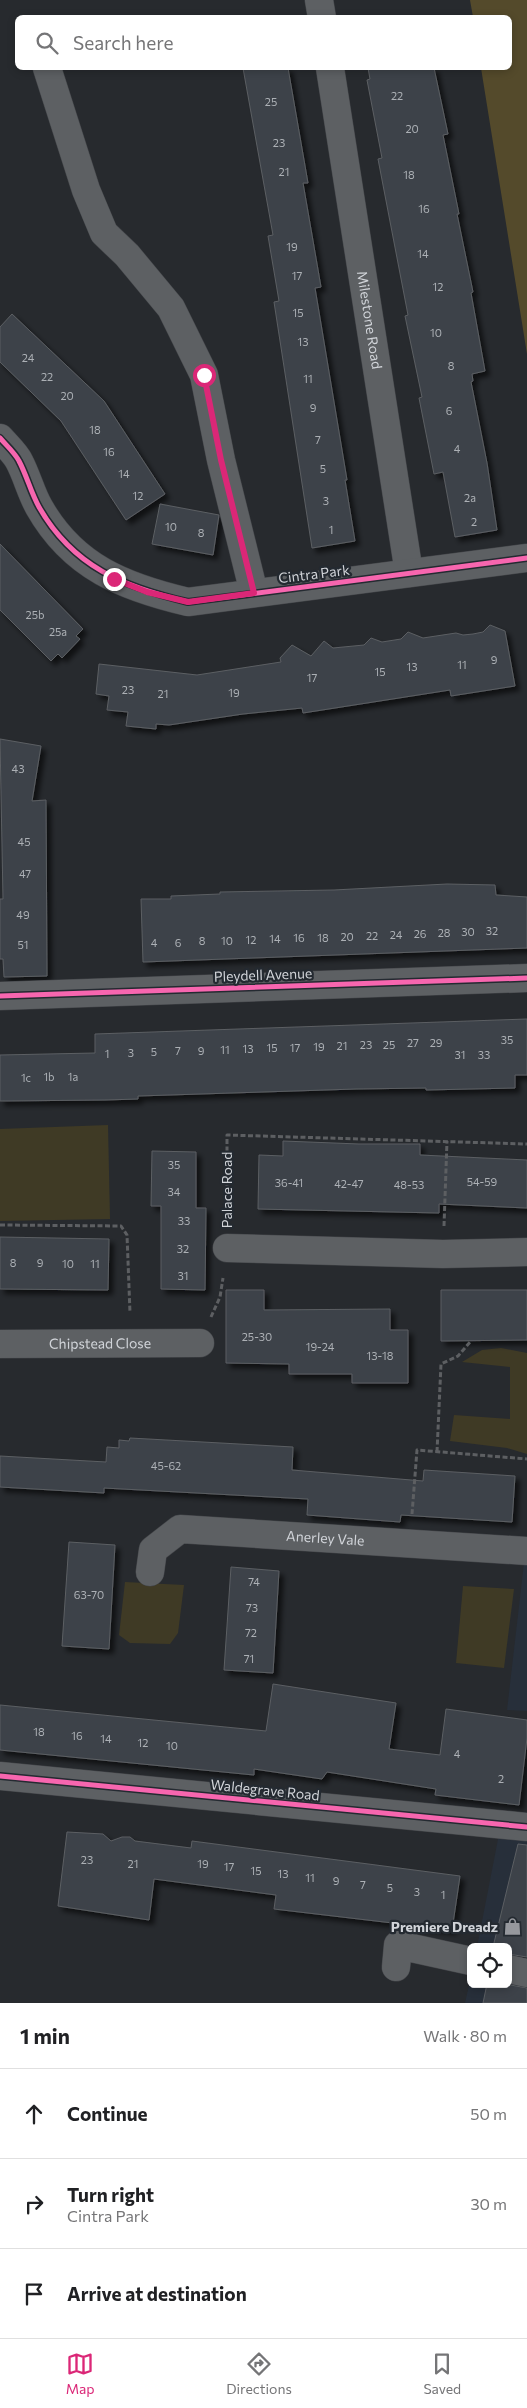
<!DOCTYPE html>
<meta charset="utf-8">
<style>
:root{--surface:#fff;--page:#f2f2f2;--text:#202124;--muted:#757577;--line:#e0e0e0;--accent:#db2777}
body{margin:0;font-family:Commissioner,sans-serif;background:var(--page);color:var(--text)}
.controls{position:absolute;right:15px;bottom:15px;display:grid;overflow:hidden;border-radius:8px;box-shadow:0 2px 8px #0003}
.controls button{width:45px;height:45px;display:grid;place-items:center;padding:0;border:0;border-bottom:1px solid var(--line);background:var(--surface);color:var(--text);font:25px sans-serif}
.stop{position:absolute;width:15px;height:15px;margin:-11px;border:4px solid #db2777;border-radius:50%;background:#fff}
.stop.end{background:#db2777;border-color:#fff;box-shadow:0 1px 5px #0008}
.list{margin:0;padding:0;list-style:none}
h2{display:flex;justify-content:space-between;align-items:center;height:65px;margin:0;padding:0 20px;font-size:21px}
h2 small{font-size:16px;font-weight:400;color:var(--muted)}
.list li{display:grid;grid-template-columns:32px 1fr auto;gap:15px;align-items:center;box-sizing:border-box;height:90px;padding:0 20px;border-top:1px solid var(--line)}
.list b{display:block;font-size:19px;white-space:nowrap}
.list p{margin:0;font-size:16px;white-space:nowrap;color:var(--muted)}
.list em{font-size:16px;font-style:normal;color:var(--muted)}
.icon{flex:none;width:28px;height:28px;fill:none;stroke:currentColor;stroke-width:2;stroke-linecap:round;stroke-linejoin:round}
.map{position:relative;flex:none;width:527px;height:2003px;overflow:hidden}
.search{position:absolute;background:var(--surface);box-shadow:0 2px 8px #0003;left:15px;right:15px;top:15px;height:55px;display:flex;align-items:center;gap:12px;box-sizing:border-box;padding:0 18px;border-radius:8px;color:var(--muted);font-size:19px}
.sheet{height:335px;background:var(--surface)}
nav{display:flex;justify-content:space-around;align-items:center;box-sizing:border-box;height:70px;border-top:1px solid var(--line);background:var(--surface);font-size:14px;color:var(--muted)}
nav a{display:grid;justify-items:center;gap:2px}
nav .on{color:var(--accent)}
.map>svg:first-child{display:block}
.built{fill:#272f3a}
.green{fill:#3f3a25}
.forest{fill:#544a2b}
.building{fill:#3c4249;stroke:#5c5f63;filter:url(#shadow)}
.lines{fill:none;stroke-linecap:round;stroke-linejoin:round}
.minor-casing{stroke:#434549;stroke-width:29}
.path{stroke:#5d5f62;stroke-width:3;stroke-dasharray:5 2.5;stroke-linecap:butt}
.minor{stroke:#5d6063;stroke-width:28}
.cycleway-casing{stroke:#242a31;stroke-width:8}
.cycleway{stroke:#f766af;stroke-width:5}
.route{stroke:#db2777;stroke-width:6}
.labels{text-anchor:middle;stroke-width:4.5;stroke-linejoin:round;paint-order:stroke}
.number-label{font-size:11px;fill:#acb0b5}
.street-label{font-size:14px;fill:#d1d4d9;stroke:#242a31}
.poi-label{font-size:14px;font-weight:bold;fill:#d1d4d9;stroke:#242a31;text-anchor:end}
</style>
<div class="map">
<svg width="527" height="2003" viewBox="0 0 527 2003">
<defs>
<filter id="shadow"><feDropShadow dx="4.5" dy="4.5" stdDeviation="2.5" flood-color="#0009"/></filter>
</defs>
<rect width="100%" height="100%" fill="#272a2e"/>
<g class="built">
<polygon points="525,1554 527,1554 527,1711 507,1710"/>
<polygon points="500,1829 527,1832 527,2003 465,2003 471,1976 471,1984 508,1984 508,1947 477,1947"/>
</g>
<g class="green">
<polygon points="108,1125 110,1219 0,1221 0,1129"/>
<polygon points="501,1348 527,1353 527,1454 507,1448 450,1441 454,1415 510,1419 510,1367 462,1362 482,1350"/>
<polygon points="125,1582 184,1585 178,1633 170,1644 130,1643 119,1635"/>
<polygon points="463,1586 514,1589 504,1668 456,1663"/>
</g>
<polygon class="forest" points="470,0 527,0 527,354 481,68 510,68 510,18 473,17"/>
<g class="building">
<polygon points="243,68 288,68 308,183 303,183 321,287 315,288 347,480 345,480 355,541 312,548 274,302 279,301 268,236 273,235"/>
<polygon points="368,68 434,68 448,134 443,135 459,214 457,214 473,292 471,293 485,371 472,374 473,381 471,382 487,463 497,530 455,537 443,472 434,474 419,398 422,397 405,316 408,315 378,159 382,158 367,80 370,79"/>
<polygon points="12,314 104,401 165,494 126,520 61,421 0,362 0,327"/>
<polygon points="160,504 219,515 213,555 152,544"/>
<polygon points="0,544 83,629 76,636 80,639 62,658 58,654 51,661 0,610"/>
<polygon points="490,625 505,631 515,686 451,696 450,690 303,713 302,708 243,714 169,725 156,724 156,729 126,726 128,712 107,710 109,696 96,694 99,664 197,675 281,662 280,658 292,645 311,656 324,641 333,648 364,645 371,638 382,642 401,639 408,632 423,638 456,633 463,635 473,634 483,632"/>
<polygon points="0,739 41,746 32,801 46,800 47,976 4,977 3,959 0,959 0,899 3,899"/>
<polygon points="447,884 495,885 496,895 527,897 527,948 143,962 141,899 171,899 171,896 220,894 220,892 334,890"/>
<polygon points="527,1019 527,1075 515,1075 515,1088 426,1090 426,1088 356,1089 138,1096 138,1099 105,1100 0,1101 0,1055 95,1053 95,1034"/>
<polygon points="283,1141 359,1144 420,1144 420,1155 527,1160 527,1208 439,1204 439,1213 258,1209 259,1155 283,1156"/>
<polygon points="152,1151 196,1152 196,1208 206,1208 205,1290 161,1289 161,1206 151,1206"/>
<polygon points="0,1237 109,1239 108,1290 0,1289"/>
<polygon points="226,1290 264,1290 264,1310 390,1309 390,1330 408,1330 408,1383 352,1383 352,1374 289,1374 289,1364 226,1363"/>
<polygon points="441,1290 527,1290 527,1340 441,1341"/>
<polygon points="130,1438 293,1447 292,1470 423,1481 424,1470 515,1476 512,1522 401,1515 400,1522 307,1515 308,1499 104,1488 104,1493 0,1487 0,1456 106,1462 107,1447 119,1448 119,1440 129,1441"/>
<polygon points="69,1542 115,1545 109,1649 62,1646"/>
<polygon points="231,1567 279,1571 273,1673 224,1670"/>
<polygon points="273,1684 396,1703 389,1749 440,1755 446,1709 527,1720 527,1738 519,1805 435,1795 436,1789 327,1772 322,1779 254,1769 254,1775 0,1750 0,1705 266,1731"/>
<polygon points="67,1832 103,1834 111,1841 122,1837 130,1837 135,1841 191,1848 192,1841 460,1876 452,1930 274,1909 276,1895 154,1879 149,1920 58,1906"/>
<polygon points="518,1844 527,1845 527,1957 508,1954 508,1947 493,1947"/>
<polygon points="487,1984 505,1984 527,1988 527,2003 483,2003"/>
</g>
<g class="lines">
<defs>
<g id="minor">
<polyline points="319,0 322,18"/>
<polyline points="47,68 86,190 104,233 127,255 171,308 204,375 221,460 254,593"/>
<path id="s1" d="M330,68L409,573"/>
<path d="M0,438C6,445 15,453 19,461C27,476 31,493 39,507C73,567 124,587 188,602L527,558"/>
<polyline points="0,996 527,978"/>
<polyline points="227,1248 443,1254 527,1252"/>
<path id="s2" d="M0,1344L200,1343"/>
<path id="s3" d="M150,1572L153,1550L180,1529L527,1551"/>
<polyline points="0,1776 527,1827"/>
<polyline points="396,1967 398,1945 471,1961"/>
<polyline points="508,1969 527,1973"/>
</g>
</defs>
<use href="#minor" class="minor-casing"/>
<g class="path">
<polyline points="227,1219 227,1135 527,1144"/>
<polyline points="0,1225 121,1226 127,1235 130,1313"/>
<polyline points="444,1226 447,1141"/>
<polyline points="211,1317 220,1297 223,1278"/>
<polyline points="437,1452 441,1364 458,1356 471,1341"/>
<polyline points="412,1514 417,1450 527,1459"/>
</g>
<use href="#minor" class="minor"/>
<defs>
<g id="cycleway">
<path d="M0,438C6,445 15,453 19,461C27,476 31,493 39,507C73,567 124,587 188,602L527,558"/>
<polyline points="0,996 527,978"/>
<polyline points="0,1776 527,1827"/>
</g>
</defs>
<use href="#cycleway" class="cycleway-casing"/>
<use href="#cycleway" class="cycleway"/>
</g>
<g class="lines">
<polyline class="route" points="114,579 147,592 188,602 254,593 221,460 204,375"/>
</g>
<defs>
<symbol id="shop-bare" viewBox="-9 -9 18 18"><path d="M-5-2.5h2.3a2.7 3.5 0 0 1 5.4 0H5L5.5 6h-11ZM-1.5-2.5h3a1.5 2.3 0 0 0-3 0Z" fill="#96989d" stroke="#242a31" stroke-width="2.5" paint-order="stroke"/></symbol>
</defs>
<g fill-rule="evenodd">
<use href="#shop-bare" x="500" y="1914" width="25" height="25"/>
</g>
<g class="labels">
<g class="number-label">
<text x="397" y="100">22</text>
<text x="271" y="106">25</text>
<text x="412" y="133">20</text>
<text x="279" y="147">23</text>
<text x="284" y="176">21</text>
<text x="409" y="179">18</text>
<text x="424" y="213">16</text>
<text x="292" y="251">19</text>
<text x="423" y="258">14</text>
<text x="297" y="280">17</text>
<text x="438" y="291">12</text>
<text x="298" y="317">15</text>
<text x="436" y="337">10</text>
<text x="303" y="346">13</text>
<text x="28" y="362">24</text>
<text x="451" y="370">8</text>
<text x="47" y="381">22</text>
<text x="308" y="383">11</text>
<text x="67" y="400">20</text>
<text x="313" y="412">9</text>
<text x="449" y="415">6</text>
<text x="95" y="434">18</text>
<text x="318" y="444">7</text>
<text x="457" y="453">4</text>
<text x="109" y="456">16</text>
<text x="323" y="473">5</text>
<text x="124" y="478">14</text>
<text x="138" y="500">12</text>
<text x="470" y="502">2a</text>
<text x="326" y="505">3</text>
<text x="474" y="526">2</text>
<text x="171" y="531">10</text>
<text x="331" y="534">1</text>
<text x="201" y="537">8</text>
<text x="35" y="619">25b</text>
<text x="58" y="636">25a</text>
<text x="494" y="664">9</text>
<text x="462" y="669">11</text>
<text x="412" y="671">13</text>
<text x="380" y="676">15</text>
<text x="312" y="682">17</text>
<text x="128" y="694">23</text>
<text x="234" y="697">19</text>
<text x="163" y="698">21</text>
<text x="18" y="773">43</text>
<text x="24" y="846">45</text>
<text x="25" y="878">47</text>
<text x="23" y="919">49</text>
<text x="492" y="935">32</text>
<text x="468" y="936">30</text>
<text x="444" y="937">28</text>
<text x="420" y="938">26</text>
<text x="396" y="939">24</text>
<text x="372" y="940">22</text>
<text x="347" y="941">20</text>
<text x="299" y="942">16</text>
<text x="323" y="942">18</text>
<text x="275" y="943">14</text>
<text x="251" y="944">12</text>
<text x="202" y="945">8</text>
<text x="227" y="945">10</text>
<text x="154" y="947">4</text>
<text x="178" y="947">6</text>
<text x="23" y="949">51</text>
<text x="507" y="1044">35</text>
<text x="413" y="1047">27</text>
<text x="436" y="1047">29</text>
<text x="366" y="1049">23</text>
<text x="389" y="1049">25</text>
<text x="342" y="1050">21</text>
<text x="319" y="1051">19</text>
<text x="272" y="1052">15</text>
<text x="295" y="1052">17</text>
<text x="248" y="1053">13</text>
<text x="225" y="1054">11</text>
<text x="178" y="1055">7</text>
<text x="201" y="1055">9</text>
<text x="154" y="1056">5</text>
<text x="131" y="1057">3</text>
<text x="107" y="1058">1</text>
<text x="460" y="1059">31</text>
<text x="484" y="1059">33</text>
<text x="49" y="1081">1b</text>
<text x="73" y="1081">1a</text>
<text x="26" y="1082">1c</text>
<text x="174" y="1169">35</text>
<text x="482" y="1186">54-59</text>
<text x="289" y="1187">36-41</text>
<text x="349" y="1188">42-47</text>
<text x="409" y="1189">48-53</text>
<text x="174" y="1196">34</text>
<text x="184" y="1225">33</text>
<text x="183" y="1253">32</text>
<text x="13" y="1267">8</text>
<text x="40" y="1267">9</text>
<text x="68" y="1268">10</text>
<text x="95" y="1268">11</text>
<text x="183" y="1280">31</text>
<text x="257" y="1341">25-30</text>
<text x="320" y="1351">19-24</text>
<text x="380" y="1360">13-18</text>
<text x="166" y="1470">45-62</text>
<text x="254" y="1586">74</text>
<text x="89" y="1599">63-70</text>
<text x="252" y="1612">73</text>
<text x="251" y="1637">72</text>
<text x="249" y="1663">71</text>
<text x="39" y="1736">18</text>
<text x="77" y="1740">16</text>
<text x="106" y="1743">14</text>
<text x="143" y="1747">12</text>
<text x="172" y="1750">10</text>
<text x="457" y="1758">4</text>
<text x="501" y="1783">2</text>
<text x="87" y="1864">23</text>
<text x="133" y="1868">21</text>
<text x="203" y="1868">19</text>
<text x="229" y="1871">17</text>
<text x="256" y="1875">15</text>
<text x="283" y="1878">13</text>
<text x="310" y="1882">11</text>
<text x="336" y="1885">9</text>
<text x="363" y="1889">7</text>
<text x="390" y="1892">5</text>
<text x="417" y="1896">3</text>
<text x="443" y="1899">1</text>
</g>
<g class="street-label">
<text dy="5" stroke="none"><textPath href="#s1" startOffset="255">Milestone Road</textPath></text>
<text transform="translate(314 574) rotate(-7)" y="5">Cintra Park</text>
<text transform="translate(263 975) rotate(-2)" y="5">Pleydell Avenue</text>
<text transform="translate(227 1190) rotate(-90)" y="5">Palace Road</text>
<text dy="5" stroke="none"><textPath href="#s2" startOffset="100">Chipstead Close</textPath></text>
<text dy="5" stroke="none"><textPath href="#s3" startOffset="202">Anerley Vale</textPath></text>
<text transform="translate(265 1790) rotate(6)" y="5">Waldegrave Road</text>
</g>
<g class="poi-label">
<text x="498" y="1932">Premiere Dreadz</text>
</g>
</g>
</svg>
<div class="controls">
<button><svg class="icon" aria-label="locate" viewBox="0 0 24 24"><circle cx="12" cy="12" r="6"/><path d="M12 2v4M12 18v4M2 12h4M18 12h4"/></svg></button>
</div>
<div class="stop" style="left:204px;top:375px"></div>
<div class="stop end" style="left:114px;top:579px"></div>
<div class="search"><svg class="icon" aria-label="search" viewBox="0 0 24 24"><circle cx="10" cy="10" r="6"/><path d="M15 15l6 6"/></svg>Search here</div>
</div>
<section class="sheet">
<h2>1 min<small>Walk · 80 m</small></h2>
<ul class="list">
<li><svg class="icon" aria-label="ahead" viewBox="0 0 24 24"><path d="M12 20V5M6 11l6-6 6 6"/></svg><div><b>Continue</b></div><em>50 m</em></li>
<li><svg class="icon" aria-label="right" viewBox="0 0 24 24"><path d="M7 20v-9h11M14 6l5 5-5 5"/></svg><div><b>Turn right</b><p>Cintra Park</p></div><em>30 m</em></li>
<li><svg class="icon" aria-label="arrive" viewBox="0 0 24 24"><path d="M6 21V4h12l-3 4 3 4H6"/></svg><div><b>Arrive at destination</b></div></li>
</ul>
</section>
<nav>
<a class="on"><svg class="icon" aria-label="map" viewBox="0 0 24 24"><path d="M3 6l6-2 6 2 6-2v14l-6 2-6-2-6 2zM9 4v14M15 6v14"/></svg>Map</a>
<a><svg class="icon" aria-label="directions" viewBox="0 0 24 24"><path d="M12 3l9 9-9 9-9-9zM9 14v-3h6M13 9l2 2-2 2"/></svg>Directions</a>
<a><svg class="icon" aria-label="saved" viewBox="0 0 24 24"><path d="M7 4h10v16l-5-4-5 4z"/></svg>Saved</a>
</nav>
